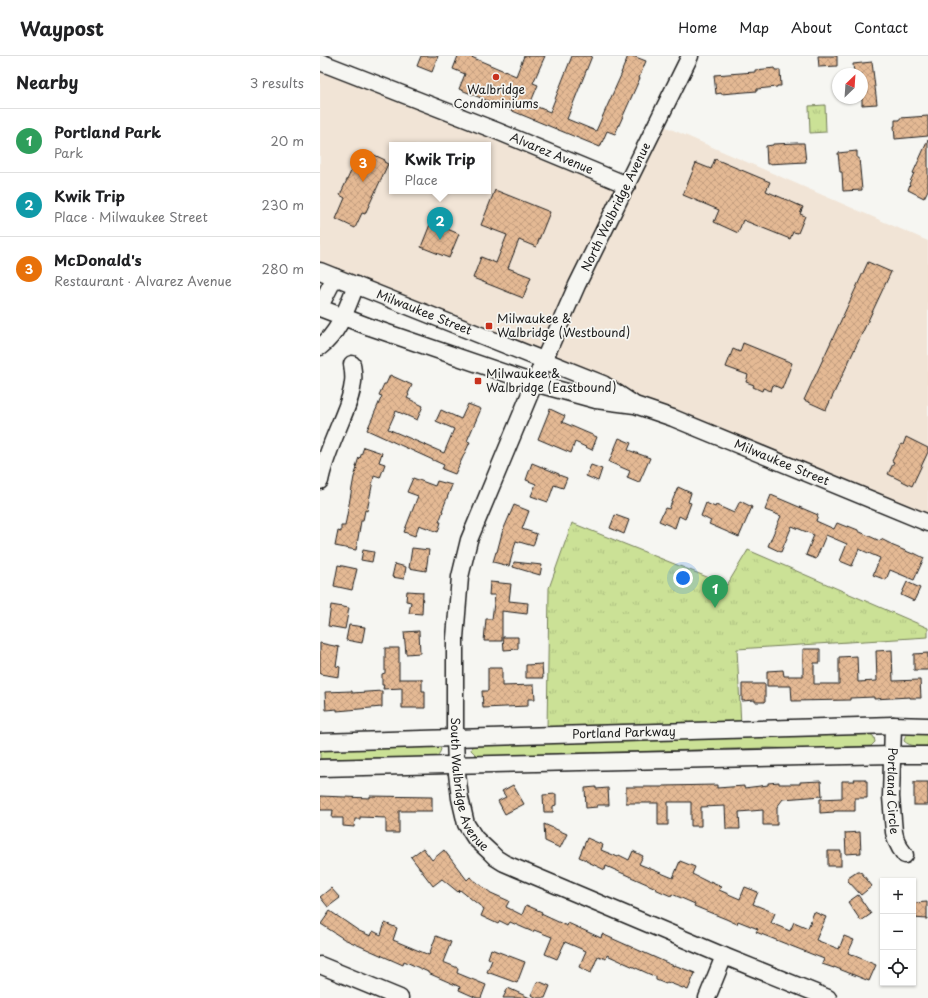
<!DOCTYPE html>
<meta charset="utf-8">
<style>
:root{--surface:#fff;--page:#f2f2f2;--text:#202124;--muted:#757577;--line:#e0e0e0;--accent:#ea580c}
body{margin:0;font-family:"Playpen Sans",sans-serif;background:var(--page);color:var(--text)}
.controls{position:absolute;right:12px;bottom:12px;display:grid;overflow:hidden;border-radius:0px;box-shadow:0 1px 3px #0004}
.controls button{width:36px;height:36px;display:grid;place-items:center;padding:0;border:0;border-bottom:1px solid var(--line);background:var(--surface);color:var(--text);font:20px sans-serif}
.compass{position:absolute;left:512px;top:12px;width:36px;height:36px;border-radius:50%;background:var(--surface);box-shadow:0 1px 3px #0004;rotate:25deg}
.you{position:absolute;left:363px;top:522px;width:14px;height:14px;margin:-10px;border:3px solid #fff;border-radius:50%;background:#1a73e8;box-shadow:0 0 0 6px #1a73e833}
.badge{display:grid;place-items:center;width:26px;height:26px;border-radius:50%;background:var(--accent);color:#fff;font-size:13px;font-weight:700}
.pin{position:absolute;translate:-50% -33px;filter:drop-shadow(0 1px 2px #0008)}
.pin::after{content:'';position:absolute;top:21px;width:14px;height:12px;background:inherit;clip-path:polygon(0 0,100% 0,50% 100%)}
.popup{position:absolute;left:69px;top:86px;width:102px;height:52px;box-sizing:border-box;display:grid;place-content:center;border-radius:0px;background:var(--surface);filter:drop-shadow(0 1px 3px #0005);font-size:13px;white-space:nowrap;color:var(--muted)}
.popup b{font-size:15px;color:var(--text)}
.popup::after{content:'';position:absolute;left:50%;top:100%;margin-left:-8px;border:8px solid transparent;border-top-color:var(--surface)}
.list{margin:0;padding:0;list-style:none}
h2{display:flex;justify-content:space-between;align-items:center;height:52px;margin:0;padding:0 16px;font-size:17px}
h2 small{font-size:13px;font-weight:400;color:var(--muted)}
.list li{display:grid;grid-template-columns:26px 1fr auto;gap:12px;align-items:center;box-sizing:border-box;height:64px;padding:0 16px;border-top:1px solid var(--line)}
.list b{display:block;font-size:15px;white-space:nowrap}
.list p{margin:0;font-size:13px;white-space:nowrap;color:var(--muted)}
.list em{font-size:13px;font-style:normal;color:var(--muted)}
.icon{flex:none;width:22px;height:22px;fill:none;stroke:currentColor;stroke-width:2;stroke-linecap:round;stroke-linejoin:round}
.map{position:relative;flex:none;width:608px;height:942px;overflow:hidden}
header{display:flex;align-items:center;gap:24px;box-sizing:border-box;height:56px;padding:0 20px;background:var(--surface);border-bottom:1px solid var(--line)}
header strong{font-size:19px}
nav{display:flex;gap:22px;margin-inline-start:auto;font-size:14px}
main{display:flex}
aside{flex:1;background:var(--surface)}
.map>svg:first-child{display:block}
.built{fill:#f1e4d6;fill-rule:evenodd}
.grass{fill:#cbe196;stroke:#747e59}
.park{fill:url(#park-tufts);stroke:#747e59}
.building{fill:url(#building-cross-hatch);stroke:#1c1c1c}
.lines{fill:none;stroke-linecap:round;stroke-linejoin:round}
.minor-casing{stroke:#1c1c1c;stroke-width:19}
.minor{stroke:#f6f6f2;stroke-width:16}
.poi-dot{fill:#c8321e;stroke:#f6f6f2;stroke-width:1.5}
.labels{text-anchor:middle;stroke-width:3.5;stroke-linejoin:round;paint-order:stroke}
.poi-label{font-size:12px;fill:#1c1c1c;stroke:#f6f6f2;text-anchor:start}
.street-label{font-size:12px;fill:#1c1c1c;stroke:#f6f6f2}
</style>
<header>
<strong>Waypost</strong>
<nav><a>Home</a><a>Map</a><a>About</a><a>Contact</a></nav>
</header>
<main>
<aside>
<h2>Nearby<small>3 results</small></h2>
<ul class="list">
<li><span class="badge" style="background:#2e9e5b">1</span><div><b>Portland Park</b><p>Park</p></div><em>20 m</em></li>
<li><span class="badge" style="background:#0f9aa8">2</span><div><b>Kwik Trip</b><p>Place · Milwaukee Street</p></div><em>230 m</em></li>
<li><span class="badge" style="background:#e8710a">3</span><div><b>McDonald's</b><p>Restaurant · Alvarez Avenue</p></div><em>280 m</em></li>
</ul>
</aside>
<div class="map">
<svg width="608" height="942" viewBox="0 0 608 942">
<defs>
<pattern id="park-tufts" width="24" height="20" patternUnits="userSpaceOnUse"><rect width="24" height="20" fill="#cbe196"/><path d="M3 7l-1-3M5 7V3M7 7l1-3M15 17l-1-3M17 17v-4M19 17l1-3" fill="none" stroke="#aec081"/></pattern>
<pattern id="building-cross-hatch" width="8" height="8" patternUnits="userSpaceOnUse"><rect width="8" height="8" fill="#e4b994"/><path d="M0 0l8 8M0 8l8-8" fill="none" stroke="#c39e7f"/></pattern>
</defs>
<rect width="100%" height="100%" fill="#f6f6f2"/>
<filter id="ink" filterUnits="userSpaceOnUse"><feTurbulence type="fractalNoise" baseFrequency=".025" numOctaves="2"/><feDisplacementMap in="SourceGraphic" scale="8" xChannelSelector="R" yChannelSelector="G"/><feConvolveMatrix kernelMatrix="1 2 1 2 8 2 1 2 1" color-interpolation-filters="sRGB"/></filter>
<g filter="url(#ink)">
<path class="built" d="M0,6L307,129L337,67L608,185V467L0,215ZM72,89H168V135H72Z"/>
<g class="grass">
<path d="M608,676V690C600,690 590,691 584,685L585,681L587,677Z"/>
<polygon points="549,677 554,681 555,686 551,690 485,693 448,692 157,700 151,694 152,690 156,687"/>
<polygon points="118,689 121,693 120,696 117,701 0,703 0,690"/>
</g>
<g class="park">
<polygon points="505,49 506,76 490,77 489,50"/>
<polygon points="252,467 407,529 428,494 608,572 608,581 417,593 421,669 227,675 229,532"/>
</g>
<g class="building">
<polygon points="101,0 118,0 112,16 97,10"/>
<polygon points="138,0 149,0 196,20 204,0 225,0 213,27 218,29 210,48 230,56 252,0 272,0 247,63 276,75 302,17 301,17 308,0 313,0 326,5 319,22 320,22 295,78 287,75 280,91 139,33 145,18 133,13"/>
<polygon points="498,0 517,0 517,10 499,11"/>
<polygon points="552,6 557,48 542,49 542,18 534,18 533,8"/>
<polygon points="455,12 455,14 460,14 461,30 457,30 457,31 437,33 437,35 401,38 401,37 396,38 394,19 435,16 435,14"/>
<polygon points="608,60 608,80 575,83 574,70 575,70 575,64 580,64 580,62"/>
<polygon points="608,84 608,134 604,142 588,134 590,128 589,128 594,117 593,117"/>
<polygon points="477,87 484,87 486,106 447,108 446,90 453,89 453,88"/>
<polygon points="537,95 537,102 539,102 542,134 523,135 522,116 520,116 518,97"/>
<polygon points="41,97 49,100 50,97 65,104 64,106 68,108 45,158 42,157 35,172 16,163 25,142 20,139 33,111 34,112"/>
<polygon points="395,103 450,126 446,135 483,151 480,158 485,160 478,177 473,176 470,183 423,164 418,177 394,166 399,154 363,139 376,107 391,113"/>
<polygon points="175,134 230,156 216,191 199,184 188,212 211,221 203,242 153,222 161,201 176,207 187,179 161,169"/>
<polygon points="111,166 139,178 129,202 101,191"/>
<polygon points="548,206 571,216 506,354 484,344"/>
<polygon points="423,287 472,307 462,333 453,329 451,335 443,332 442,335 433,331 434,329 426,326 428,319 406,311 413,293 420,296"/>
<polygon points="70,319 92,329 88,338 89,339 87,342 103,350 97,364 76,355 68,373 124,397 134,373 116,365 121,354 141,363 148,348 161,353 147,385 150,386 135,418 122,413 124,409 47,374 62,340 59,339 64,328 66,328"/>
<polygon points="230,353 245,360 242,366 277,381 272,394 255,386 251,397 218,383"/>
<polygon points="586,381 608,392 608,396 592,430 568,418 574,406 572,405 581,388 583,389"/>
<polygon points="299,382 311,387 308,394 330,402 319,427 307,422 310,415 289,406"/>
<polygon points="44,391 62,397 59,406 65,408 60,422 54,420 47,455 45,454 43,465 41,465 36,494 15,490 18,475 21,476 21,470 25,470 34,421 37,412 36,411 39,401 40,402"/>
<polygon points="212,407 239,418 239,419 247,422 243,432 234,429 228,446 211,440 216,428 206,424"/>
<polygon points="271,409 282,413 278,425 266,420"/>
<polygon points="93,422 115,430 117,425 132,429 122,455 123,455 119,466 121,466 118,476 99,469 95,480 84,476 98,440 87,436"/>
<polygon points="358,431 371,437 368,446 371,447 365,463 359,460 355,472 339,465 345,452 349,453"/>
<polygon points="451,439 498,459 496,465 514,473 517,467 527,471 528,470 538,474 538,475 560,485 561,483 571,488 571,489 593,498 594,497 604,502 594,524 570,514 566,524 553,519 560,502 539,493 532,510 520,505 527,488 506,479 496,503 486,499 494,479 472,470 461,496 448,490 461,460 445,454"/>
<polygon points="420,445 432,451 419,481 389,468 391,465 381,460 386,447 395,451 396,449 414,457"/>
<polygon points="194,449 209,455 202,473 217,478 213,490 196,485 189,510 173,506 176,496 177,496 182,477"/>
<polygon points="295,459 309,464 304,478 290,472"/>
<polygon points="92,492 109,494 106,515 89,512"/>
<polygon points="43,494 54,496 52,506 41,504"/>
<polygon points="194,506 222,509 220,519 193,511"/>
<polygon points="75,508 86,511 84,523 72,521"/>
<polygon points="18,509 37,513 32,534 14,530"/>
<polygon points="170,526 191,528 189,545 208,547 207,558 182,555 182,585 164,585 166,563 172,563 175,539 169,539"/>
<polygon points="587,526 600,532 594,545 581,539"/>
<polygon points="87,535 103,536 102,558 89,557 91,546 86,545"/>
<polygon points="11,549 29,552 25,573 8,570"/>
<polygon points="29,569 45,571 42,587 26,584"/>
<polygon points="99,575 100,597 86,598 84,576"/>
<polygon points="183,581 198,581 198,593 184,594"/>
<polygon points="0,587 19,591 16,610 20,611 19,621 0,618"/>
<polygon points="65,592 79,592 79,623 102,623 102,635 105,635 105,652 82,652 82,632 63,633 64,629 62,629 62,618 65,617"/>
<polygon points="483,593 500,593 500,607 494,607 494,628 519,628 519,601 537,600 538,626 557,625 556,595 572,594 573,625 600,624 601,642 590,642 590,641 554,643 554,641 530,642 530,644 472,645 471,630 447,630 447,615 463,614 464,620 483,620"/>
<polygon points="608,597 608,614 594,614 594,598"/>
<polygon points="222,608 223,622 206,622 206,609"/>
<polygon points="168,612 182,612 182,630 214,629 215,643 208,643 208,650 163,652 162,635 168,635"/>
<polygon points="422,628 445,628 445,646 435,646 435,644 422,645"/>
<polygon points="32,635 32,637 62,635 62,651 17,655 17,653 6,654 5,636"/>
<polygon points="534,723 545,723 545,725 547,725 547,742 535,742 535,755 514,755 514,756 500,757 500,743 522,742 522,725 535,725"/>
<polygon points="501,725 502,740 463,743 457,751 457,769 443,769 443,754 419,756 420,773 406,773 405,750 381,751 381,770 371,770 371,746 348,746 348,769 338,769 338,747 306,747 306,731 343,731 343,730 397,729 397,732 424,730 424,732 448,729 448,727 459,726 459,728 480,728 480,726"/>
<rect x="594" y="726" width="14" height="23"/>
<polygon points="193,729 204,748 185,758 178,745 186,741 182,735"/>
<polygon points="276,731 276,733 288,732 289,749 277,749 277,751 266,752 265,732"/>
<polygon points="236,738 236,749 233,750 233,756 224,756 223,739"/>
<polygon points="0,740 50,742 50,740 112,741 112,755 79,755 79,777 66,777 66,762 40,761 40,763 35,763 34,771 23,770 23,762 12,762 13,754 0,754"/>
<polygon points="224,768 247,778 240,792 225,785"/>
<polygon points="540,776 541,797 526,798 525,777"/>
<polygon points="267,782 283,789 281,794 298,801 299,799 309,804 313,795 323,800 319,808 353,822 360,805 375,811 372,818 390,827 390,825 399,829 398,830 401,831 399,834 420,843 425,831 438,836 433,848 455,857 451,867 470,875 474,866 488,872 494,856 506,861 496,884 519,893 524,880 534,884 528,897 556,909 549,925 514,911 514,912 502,908 504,903 436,876 438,873 418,865 417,868 406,863 374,850 375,848 352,838 351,840 335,833 336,832 286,810 285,814 266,805 266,804 259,801"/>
<polygon points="103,792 112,804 124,794 147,824 150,821 171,837 189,845 186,851 202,859 206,849 222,856 221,858 247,870 248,867 281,882 282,878 354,910 354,909 375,917 368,934 347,926 346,928 336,924 336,921 287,899 286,903 278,900 271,917 259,911 266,895 245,886 237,903 225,898 232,881 214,874 213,876 190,866 188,869 180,865 178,868 161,860 164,853 140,834 138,836 122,823 113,830 91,801"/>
<rect x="508" y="795" width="13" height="15"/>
<polygon points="537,815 540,815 552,830 541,839 528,825 528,821"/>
<polygon points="11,832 20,842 8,851 0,841"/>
<polygon points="538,839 551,858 541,865 528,846"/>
<polygon points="607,846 607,863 593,862 593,847"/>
<polygon points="10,855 39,875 51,880 53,875 61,879 65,867 77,872 73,884 109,899 116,880 131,886 123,906 138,912 137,917 166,929 161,942 157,942 139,934 140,931 108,917 108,916 84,905 83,909 24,883 1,868"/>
<polygon points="171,893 205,906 197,927 167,916 172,904 168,902"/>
<polygon points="218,925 230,930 225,942 218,942 211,939"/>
<polygon points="188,932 210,942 183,942"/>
</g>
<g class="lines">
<defs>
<g id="minor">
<path id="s1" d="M370,0L257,229L224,304L149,484L140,521L135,582V682L136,709L140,742L146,768L155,782L170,796L176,802L184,807L404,900L508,942"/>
<path id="s2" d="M0,6L177,75L307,129"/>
<path id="s3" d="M0,215L283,328L312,347"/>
<polyline points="0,250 15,221"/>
<path id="s4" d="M0,252L50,271L214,327L276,344L315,349L353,362L608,467"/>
<path d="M0,291C20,276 27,251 36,229"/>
<path d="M0,425C4,404 13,385 21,365C26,353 32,340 33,326C34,320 33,314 32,308"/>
<path id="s5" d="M573,669L571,741L574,776L576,784L580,792L585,799"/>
<path id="s6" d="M0,686L573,669L608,670"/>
<polyline points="0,712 572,699 608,699"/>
<polyline points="0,909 80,942"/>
<polyline points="387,942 404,900"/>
</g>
</defs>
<use href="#minor" class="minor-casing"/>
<use href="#minor" class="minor"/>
</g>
</g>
<g class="poi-dot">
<circle cx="176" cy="21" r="4"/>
<rect x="165" y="266" width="8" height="8" rx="2"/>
<rect x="154" y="321" width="8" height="8" rx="2"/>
</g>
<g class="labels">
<g class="poi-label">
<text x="176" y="38" text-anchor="middle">Walbridge<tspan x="176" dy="14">Condominiums</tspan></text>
<text x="177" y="267">Milwaukee &amp;<tspan x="177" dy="14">Walbridge (Westbound)</tspan></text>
<text x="166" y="322">Milwaukee &amp;<tspan x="166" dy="14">Walbridge (Eastbound)</tspan></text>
</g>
<g class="street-label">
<text dy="4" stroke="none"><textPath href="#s2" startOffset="249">Alvarez Avenue</textPath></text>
<text transform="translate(296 151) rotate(-64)" y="4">North Walbridge Avenue</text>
<text dy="4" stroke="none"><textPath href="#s3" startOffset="112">Milwaukee Street</textPath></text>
<text dy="4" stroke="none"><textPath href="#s4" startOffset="488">Milwaukee Street</textPath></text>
<text dy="4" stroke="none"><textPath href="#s6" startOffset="304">Portland Parkway</textPath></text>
<text dy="4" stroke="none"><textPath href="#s1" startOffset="781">South Walbridge Avenue</textPath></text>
<text dy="4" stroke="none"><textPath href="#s5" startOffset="66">Portland Circle</textPath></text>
</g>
</g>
</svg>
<div class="controls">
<button>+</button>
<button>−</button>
<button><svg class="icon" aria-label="locate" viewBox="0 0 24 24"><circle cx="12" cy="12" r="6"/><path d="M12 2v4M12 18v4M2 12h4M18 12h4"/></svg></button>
</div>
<svg class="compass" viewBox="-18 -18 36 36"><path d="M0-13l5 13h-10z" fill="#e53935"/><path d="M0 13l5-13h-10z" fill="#757577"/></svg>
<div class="you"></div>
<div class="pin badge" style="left:395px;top:552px;background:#2e9e5b">1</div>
<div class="pin badge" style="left:120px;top:184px;background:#0f9aa8">2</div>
<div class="popup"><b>Kwik Trip</b>Place</div>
<div class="pin badge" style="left:43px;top:126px;background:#e8710a">3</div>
</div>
</main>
